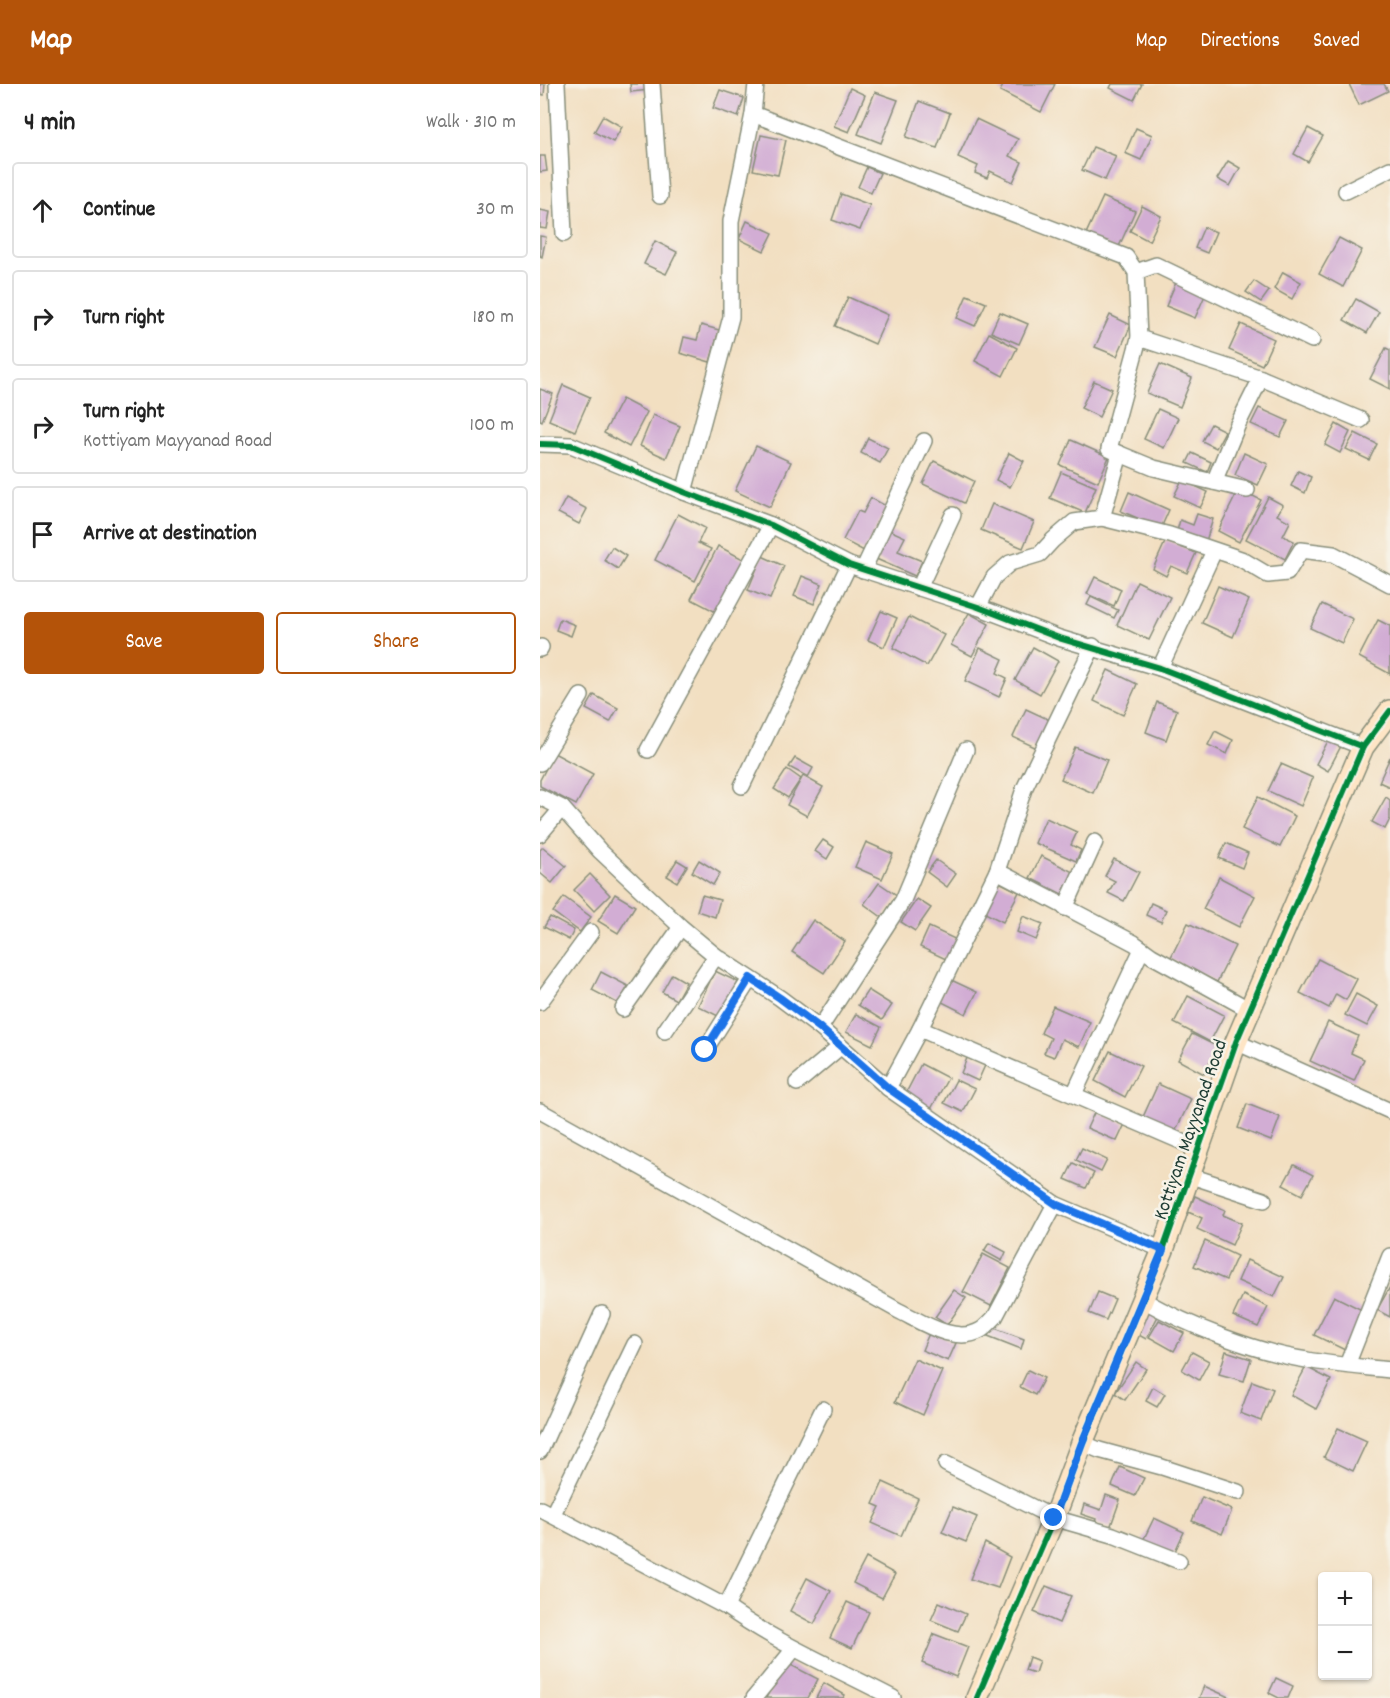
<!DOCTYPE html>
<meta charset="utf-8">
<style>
:root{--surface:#fff;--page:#f2f2f2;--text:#222;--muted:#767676;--line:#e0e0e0;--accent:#b45309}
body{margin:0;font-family:Dekko,sans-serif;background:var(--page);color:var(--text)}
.controls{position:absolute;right:18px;bottom:18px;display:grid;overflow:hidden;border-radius:6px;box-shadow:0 2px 4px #0004}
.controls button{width:54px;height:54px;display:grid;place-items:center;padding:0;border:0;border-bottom:2px solid var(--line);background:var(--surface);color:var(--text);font:30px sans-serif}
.stop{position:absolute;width:18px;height:18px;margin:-14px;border:4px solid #1a73e8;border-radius:50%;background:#fff}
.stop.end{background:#1a73e8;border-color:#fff;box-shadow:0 2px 6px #0008}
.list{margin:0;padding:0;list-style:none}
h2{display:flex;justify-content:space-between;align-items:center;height:78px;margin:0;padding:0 24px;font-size:26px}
h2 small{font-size:20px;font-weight:400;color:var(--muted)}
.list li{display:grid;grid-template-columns:39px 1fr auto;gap:18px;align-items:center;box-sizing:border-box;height:96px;margin:0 12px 12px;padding:0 12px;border:2px solid var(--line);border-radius:6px}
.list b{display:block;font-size:22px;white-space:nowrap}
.list p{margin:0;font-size:20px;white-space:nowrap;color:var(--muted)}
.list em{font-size:20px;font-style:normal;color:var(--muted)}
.actions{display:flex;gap:12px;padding:18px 24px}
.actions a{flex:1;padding:14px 0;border:2px solid var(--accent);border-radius:6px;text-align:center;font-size:21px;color:var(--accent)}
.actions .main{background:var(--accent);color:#fff}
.icon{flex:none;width:33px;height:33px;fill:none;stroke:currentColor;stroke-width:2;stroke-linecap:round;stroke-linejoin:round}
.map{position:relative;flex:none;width:850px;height:1614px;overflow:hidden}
header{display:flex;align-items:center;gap:36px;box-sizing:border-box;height:84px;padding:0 30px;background:var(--accent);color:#fff}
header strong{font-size:28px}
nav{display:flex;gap:33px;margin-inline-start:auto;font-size:21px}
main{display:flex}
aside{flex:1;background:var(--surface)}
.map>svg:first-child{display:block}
.building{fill:#d2add4}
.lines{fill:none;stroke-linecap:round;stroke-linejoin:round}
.street-casing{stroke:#888e7a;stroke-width:18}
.secondary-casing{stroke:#888e7a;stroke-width:24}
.street{stroke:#fff;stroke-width:15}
.secondary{stroke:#fee5c5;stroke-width:21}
.cycleway-casing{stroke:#f7f3e8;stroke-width:10}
.cycleway{stroke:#00873e;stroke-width:6}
.route{stroke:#1a73e8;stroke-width:8}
.labels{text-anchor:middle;stroke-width:5;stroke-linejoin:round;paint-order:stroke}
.street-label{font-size:20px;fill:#1f3d34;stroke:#f7f3e8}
</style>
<header>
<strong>Map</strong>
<nav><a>Map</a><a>Directions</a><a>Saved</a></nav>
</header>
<main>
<aside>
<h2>4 min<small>Walk · 310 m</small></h2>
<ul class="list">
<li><svg class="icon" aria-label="ahead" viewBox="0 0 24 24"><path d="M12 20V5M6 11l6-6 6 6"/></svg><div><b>Continue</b></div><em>30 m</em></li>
<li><svg class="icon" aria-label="right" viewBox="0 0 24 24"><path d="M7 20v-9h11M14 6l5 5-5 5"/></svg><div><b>Turn right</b></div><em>180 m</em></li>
<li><svg class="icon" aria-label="right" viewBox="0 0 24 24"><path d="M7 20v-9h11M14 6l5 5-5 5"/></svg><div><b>Turn right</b><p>Kottiyam Mayyanad Road</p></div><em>100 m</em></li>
<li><svg class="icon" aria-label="arrive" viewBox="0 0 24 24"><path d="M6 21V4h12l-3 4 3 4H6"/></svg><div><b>Arrive at destination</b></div></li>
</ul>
<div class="actions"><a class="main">Save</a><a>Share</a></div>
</aside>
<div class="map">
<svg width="850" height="1614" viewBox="0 0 850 1614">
<rect width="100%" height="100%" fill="#f7f3e8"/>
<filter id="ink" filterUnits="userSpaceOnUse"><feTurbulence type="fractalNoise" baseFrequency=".0167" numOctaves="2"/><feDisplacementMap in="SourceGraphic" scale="12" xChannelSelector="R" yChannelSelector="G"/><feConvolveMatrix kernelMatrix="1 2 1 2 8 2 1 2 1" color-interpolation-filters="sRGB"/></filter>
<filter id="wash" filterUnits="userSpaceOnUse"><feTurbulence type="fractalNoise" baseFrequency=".008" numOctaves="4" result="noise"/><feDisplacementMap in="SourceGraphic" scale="24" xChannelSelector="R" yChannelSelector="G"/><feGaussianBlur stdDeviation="1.35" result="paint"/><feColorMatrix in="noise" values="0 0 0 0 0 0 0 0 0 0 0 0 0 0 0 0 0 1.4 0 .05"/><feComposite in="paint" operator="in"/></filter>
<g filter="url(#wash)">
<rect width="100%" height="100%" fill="#f2dfc1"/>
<g id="blocks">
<g class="building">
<polygon points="0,0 5,0 4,11 0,10"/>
<polygon points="90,0 109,0 110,6 91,8"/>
<polygon points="464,0 515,0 501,28 460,7"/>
<polygon points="572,0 602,0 594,16 570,4"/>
<polygon points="809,0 844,0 848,7 819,21"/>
<polygon points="310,4 325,11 309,48 294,42"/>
<polygon points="180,6 204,14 198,33 173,24"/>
<polygon points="335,8 358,16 341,59 318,50"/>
<polygon points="379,17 410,29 397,64 366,53"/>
<polygon points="63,32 82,43 73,58 54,48"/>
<polygon points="436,35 478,55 469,72 482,78 473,98 450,87 447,94 435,89 438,82 418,73"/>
<polygon points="596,44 612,51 601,76 585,69"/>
<polygon points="768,44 783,52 768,78 754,70"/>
<polygon points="221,51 246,56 238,91 213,86"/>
<polygon points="553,63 576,72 565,96 542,86"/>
<polygon points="0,72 5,72 7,87 0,88"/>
<polygon points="688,77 700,84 690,102 677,95"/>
<polygon points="327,83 340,89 331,109 318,103"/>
<polygon points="301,110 330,121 320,146 292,136"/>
<polygon points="563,113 595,127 577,167 545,152"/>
<polygon points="602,122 621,132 609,157 590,147"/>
<polygon points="0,126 10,128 7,145 0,144"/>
<polygon points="207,137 233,149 224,167 199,155"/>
<polygon points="664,143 676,148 667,169 655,164"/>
<polygon points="0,152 6,153 2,173 0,172"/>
<polygon points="799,154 822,166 803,203 779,190"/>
<polygon points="115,157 137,168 126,190 104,180"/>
<polygon points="743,188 761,198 752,215 734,205"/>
<polygon points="637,196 666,209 655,234 626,222"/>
<polygon points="714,197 729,207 721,218 706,208"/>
<polygon points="427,211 446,219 435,242 417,234"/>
<polygon points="308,213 348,231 335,260 295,242"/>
<polygon points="816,215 839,228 827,249 804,236"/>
<polygon points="460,228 488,240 479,260 451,248"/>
<polygon points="570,231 591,241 577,272 555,263"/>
<polygon points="701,240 734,255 722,281 689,266"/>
<polygon points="161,241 179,246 170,278 140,269 144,253 157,256"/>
<polygon points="449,249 477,264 463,292 435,277"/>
<polygon points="846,264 850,266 850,305 830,295"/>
<polygon points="620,280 652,294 640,323 607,309"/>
<polygon points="554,297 572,305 559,333 541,324"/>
<polygon points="23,301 50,313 35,347 9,336"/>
<polygon points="0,305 13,310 2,337 0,336"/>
<polygon points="82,315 107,328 89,363 64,349"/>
<polygon points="719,324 748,337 740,353 711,340"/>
<polygon points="618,325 638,334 624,364 604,355"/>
<polygon points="113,331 140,342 126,374 100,362"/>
<polygon points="671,340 685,347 676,364 662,357"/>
<polygon points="796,340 810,348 800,369 785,361"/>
<polygon points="815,349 837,360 829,376 806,365"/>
<polygon points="328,354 348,364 340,379 321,369"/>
<polygon points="531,356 569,373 558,398 520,381"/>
<polygon points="216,362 251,378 230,423 195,407"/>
<polygon points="469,369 484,377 470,403 456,396"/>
<polygon points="652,369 671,378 667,388 647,379"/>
<polygon points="704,369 728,380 718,401 695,391"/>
<polygon points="394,377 434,397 424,419 383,400"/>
<polygon points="758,387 771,393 765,409 751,402"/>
<polygon points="521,388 556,403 545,429 510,414"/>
<polygon points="642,396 668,408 660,424 634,412"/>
<polygon points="699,405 721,416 699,458 678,447"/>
<polygon points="589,408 629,426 621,444 581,427"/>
<polygon points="728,413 743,421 737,431 750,438 743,452 754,457 745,475 706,455"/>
<polygon points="26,414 47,425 39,440 18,429"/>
<polygon points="331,414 348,423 324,467 303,456 318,427 323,429"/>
<polygon points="452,420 494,438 483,464 441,446"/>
<polygon points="138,430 165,444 158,459 171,465 155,497 115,476"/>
<polygon points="657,430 673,435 666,457 637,447 640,436 653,441"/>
<polygon points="347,445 365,453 358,467 382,477 375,492 334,474"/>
<polygon points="626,456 656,469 647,489 631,482 626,492 613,485"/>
<polygon points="178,462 205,476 178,529 151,515"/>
<polygon points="72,463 86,472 78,485 64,476"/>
<polygon points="222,472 244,482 230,515 208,506"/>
<polygon points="262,492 282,500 274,520 254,512"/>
<polygon points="555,493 581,505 574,522 547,510"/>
<polygon points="597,497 630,513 609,556 577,541"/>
<polygon points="678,502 709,516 693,553 662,539"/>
<polygon points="551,513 578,526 574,534 547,521"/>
<polygon points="782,520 813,535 802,559 770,544"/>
<polygon points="341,527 357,534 344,563 328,556"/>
<polygon points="429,529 449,540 432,572 411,561"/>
<polygon points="369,533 404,551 387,582 353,564"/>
<polygon points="20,535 35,541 31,552 16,546"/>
<polygon points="838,536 850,542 850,590 819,573"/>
<polygon points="493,563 518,577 500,610 475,596"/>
<polygon points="440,564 463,575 457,589 467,594 459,613 425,597"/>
<polygon points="568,586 597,600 583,631 554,617"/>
<polygon points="54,611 78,624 70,638 46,625"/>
<polygon points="617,618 637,626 626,656 606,648"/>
<polygon points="486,625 512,637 499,665 473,653"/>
<polygon points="675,647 693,656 687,670 668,661"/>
<polygon points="789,655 801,662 788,687 776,680"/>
<polygon points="535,663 567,676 553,709 521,695"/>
<polygon points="14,669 53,690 36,721 0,702 0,696"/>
<polygon points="850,673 850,703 839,698"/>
<polygon points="255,674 273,684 268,693 249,683"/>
<polygon points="741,680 773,694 761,722 728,707"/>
<polygon points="247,685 261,695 248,714 234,705"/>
<polygon points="263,692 283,703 267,732 247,721"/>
<polygon points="718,713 755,732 740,763 702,745"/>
<polygon points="846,713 850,716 850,735 845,745 832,738"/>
<polygon points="506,734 537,748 531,761 541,766 536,777 495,759"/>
<polygon points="283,756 294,763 287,775 275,767"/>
<polygon points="326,758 353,770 342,795 315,783"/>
<polygon points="686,759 708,769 702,784 679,774"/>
<polygon points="3,763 26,782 12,799 0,789 0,766"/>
<polygon points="501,772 533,788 522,810 490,794"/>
<polygon points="574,775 599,788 584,817 568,809 575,797 565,792"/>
<polygon points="137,776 147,782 137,798 127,792"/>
<polygon points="159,776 180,789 173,801 152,788"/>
<polygon points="396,776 416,790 407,803 387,788"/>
<polygon points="50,790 70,811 54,827 34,806"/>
<polygon points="679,793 715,812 699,843 663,825"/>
<polygon points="457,797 479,808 463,838 441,827"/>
<polygon points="339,799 358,812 343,834 324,820"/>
<polygon points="75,810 95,822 78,849 58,837"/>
<polygon points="162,811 180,816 175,833 157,827"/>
<polygon points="24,813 51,833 40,848 13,828"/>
<polygon points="377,815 391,824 375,847 361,838"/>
<polygon points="611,819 626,826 621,838 606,831"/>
<polygon points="483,832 503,840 496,856 477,848"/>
<polygon points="10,833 34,846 29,856 4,843"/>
<polygon points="273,836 305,857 284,889 252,868"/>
<polygon points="648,839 695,862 677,898 630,875"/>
<polygon points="389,843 417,856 408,876 380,863"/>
<polygon points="778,875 817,895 806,916 796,910 789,924 760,909"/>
<polygon points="175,887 198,898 180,933 158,922"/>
<polygon points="61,888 88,902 79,920 52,906"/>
<polygon points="132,890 146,898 136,916 122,908"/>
<polygon points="409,895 437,908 426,930 398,916"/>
<polygon points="328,906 352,921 342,936 318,921"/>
<polygon points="816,910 838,922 827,942 805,931"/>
<polygon points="648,912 684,931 670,958 634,939"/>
<polygon points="513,922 550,938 539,963 522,955 514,973 504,969 511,954 501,949"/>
<polygon points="316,930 341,943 332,961 306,948"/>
<polygon points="788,938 818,952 811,969 824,975 814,997 770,977"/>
<polygon points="652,950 678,963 664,990 638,976"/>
<polygon points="570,967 601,982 585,1013 555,997"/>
<polygon points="429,969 447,977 438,997 421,989"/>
<polygon points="381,980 408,994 391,1025 365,1011"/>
<polygon points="416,996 435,1005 423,1028 404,1019"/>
<polygon points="618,1000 651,1015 635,1048 603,1033"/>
<polygon points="707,1020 740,1033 731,1057 698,1044"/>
<polygon points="555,1027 585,1040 577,1057 547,1044"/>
<polygon points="542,1064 567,1076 561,1088 536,1076"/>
<polygon points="533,1079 554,1089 546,1104 525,1095"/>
<polygon points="754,1081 773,1091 762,1111 743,1101"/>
<polygon points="655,1112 685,1126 683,1131 702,1139 692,1161 657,1145 662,1134 648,1128"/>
<polygon points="665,1157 697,1172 686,1196 654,1182"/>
<polygon points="449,1159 466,1168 462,1177 444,1167"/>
<polygon points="443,1170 470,1184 451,1222 423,1208"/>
<polygon points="707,1176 744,1193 734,1213 698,1197"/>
<polygon points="850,1203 850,1233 837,1226"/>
<polygon points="414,1206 426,1214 407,1241 395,1233"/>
<polygon points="558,1208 575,1215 566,1236 549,1229"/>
<polygon points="703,1211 728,1223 718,1243 693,1232"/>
<polygon points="794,1212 824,1227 805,1266 774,1251"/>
<polygon points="607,1227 618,1232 606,1255 595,1249"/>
<polygon points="619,1236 644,1249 634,1267 609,1253"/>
<polygon points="452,1243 484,1255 481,1265 448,1252"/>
<polygon points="390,1247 416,1259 408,1277 382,1266"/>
<polygon points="686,1267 711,1275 704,1297 679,1290"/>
<polygon points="652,1268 669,1277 659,1296 642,1286"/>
<polygon points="375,1275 402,1287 383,1331 355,1318"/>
<polygon points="596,1278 606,1285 585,1316 575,1309"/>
<polygon points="766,1283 791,1296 776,1325 751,1311"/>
<polygon points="488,1286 504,1294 495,1311 480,1303"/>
<polygon points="712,1297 733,1305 721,1337 700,1329"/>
<polygon points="613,1303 625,1310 617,1323 606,1317"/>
<polygon points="798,1344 827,1357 813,1387 784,1373"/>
<polygon points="580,1383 604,1394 595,1412 572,1402"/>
<polygon points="343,1398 378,1414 361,1452 332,1439 340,1423 333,1420"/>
<polygon points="566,1411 580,1416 570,1444 555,1439 556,1435 541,1430 544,1420 561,1426"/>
<polygon points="662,1413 692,1426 682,1450 652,1437"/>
<polygon points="413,1423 437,1433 426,1458 402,1448"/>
<polygon points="614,1434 644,1448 628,1482 598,1467"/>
<polygon points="445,1459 470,1473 458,1504 430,1495"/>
<polygon points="326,1474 355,1490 342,1514 313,1499"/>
<polygon points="267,1494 291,1507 274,1540 250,1527"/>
<polygon points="506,1502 531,1512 519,1539 494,1528"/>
<polygon points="307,1518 329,1528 312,1564 290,1554"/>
<polygon points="399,1518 426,1530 418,1547 391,1536"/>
<polygon points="394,1550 428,1563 416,1593 382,1579"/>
<polygon points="489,1573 499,1577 495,1589 485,1586"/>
<polygon points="245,1578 278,1595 268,1614 226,1614"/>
<polygon points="736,1594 753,1602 748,1614 739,1614 729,1609"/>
<polygon points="284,1599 305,1611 303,1614 276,1614"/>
<polygon points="664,1602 691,1614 659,1614"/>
</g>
</g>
</g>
<g filter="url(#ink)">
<use href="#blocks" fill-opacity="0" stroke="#888e7a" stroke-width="1.5"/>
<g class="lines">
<defs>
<g id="street">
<polyline points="17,0 24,150"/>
<polyline points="112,0 120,112"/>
<polyline points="216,0 213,30 586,173 596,188 599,254 569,365 580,370 562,434 534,438 513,456 500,470 470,479 454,493 438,523"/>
<polyline points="806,107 850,85"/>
<polyline points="596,188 616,181 772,256"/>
<polyline points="599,254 721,294 821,336"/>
<polyline points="0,360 31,361 144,408 231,441 309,481 438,523 519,554 620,584 823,663"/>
<polyline points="580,370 614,384 707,406"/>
<polyline points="674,398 698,340 721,294"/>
<polyline points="144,408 191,233 191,137 213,30"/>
<polyline points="562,434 630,451 701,475 728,491 747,489 761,466 793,470 850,500"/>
<polyline points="323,486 384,357"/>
<polyline points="379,504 413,431"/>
<polyline points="0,565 1,563"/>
<polyline points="620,584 674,467"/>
<polyline points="108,666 231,441"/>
<polyline points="0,679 41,612"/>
<polyline points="202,702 309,481"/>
<polyline points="0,713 22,724 60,767 141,843 176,872 240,914 280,944 348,1004 515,1120 623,1166"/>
<polyline points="0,750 22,724"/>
<polyline points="457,787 594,859 612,872 710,926"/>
<polyline points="525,824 555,758"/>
<polyline points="0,918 51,848"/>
<polyline points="83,925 141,843"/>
<polyline points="280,944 363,816 426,666"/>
<polyline points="380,945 659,1065"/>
<polyline points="125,947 176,872"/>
<polyline points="696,958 850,1027"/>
<polyline points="165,966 210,895"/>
<polyline points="257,999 300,963"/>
<polyline points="348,1004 380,945 457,787 484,705 553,562"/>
<polyline points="534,1010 602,865"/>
<path d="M0,1027L359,1227C382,1238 415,1261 441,1246C446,1243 451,1237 455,1233L515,1120"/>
<polyline points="651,1092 724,1116"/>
<path d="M603,1216C649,1242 715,1268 767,1276C795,1281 823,1283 850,1286"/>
<polyline points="807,1281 850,1172"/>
<polyline points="542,1359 559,1366 622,1383 698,1408"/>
<polyline points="0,1367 62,1230"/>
<polyline points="406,1380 514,1434 573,1451 639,1477"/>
<path d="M0,1425L186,1523C238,1560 296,1584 353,1614"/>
<polyline points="13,1430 95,1260"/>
<polyline points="186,1523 283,1325"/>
<polyline points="214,1614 254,1565"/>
</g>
<polyline id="secondary" points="437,1614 514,1434 542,1359 623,1166 696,958 823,663 850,627"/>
</defs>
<use href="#street" class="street-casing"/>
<use href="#secondary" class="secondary-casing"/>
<use href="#street" class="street"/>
<use href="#secondary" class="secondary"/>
<defs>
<g id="cycleway">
<polyline points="0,360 31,361 144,408 231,441 309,481 438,523 519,554 620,584 823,663"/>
<polyline points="437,1614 514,1434 542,1359 623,1166 696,958 823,663 850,627"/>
</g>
</defs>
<use href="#cycleway" class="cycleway-casing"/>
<use href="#cycleway" class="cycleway"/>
</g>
</g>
<g class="lines" filter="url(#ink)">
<polyline class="route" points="165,966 210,894 240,914 280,944 348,1004 516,1120 623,1166 542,1359 514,1434"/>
</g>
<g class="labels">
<g class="street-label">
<text transform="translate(649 1045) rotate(-71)" y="7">Kottiyam Mayyanad Road</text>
</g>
</g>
</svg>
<div class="controls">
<button>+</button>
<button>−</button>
</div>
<div class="stop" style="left:165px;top:966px"></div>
<div class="stop end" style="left:514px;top:1434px"></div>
</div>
</main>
